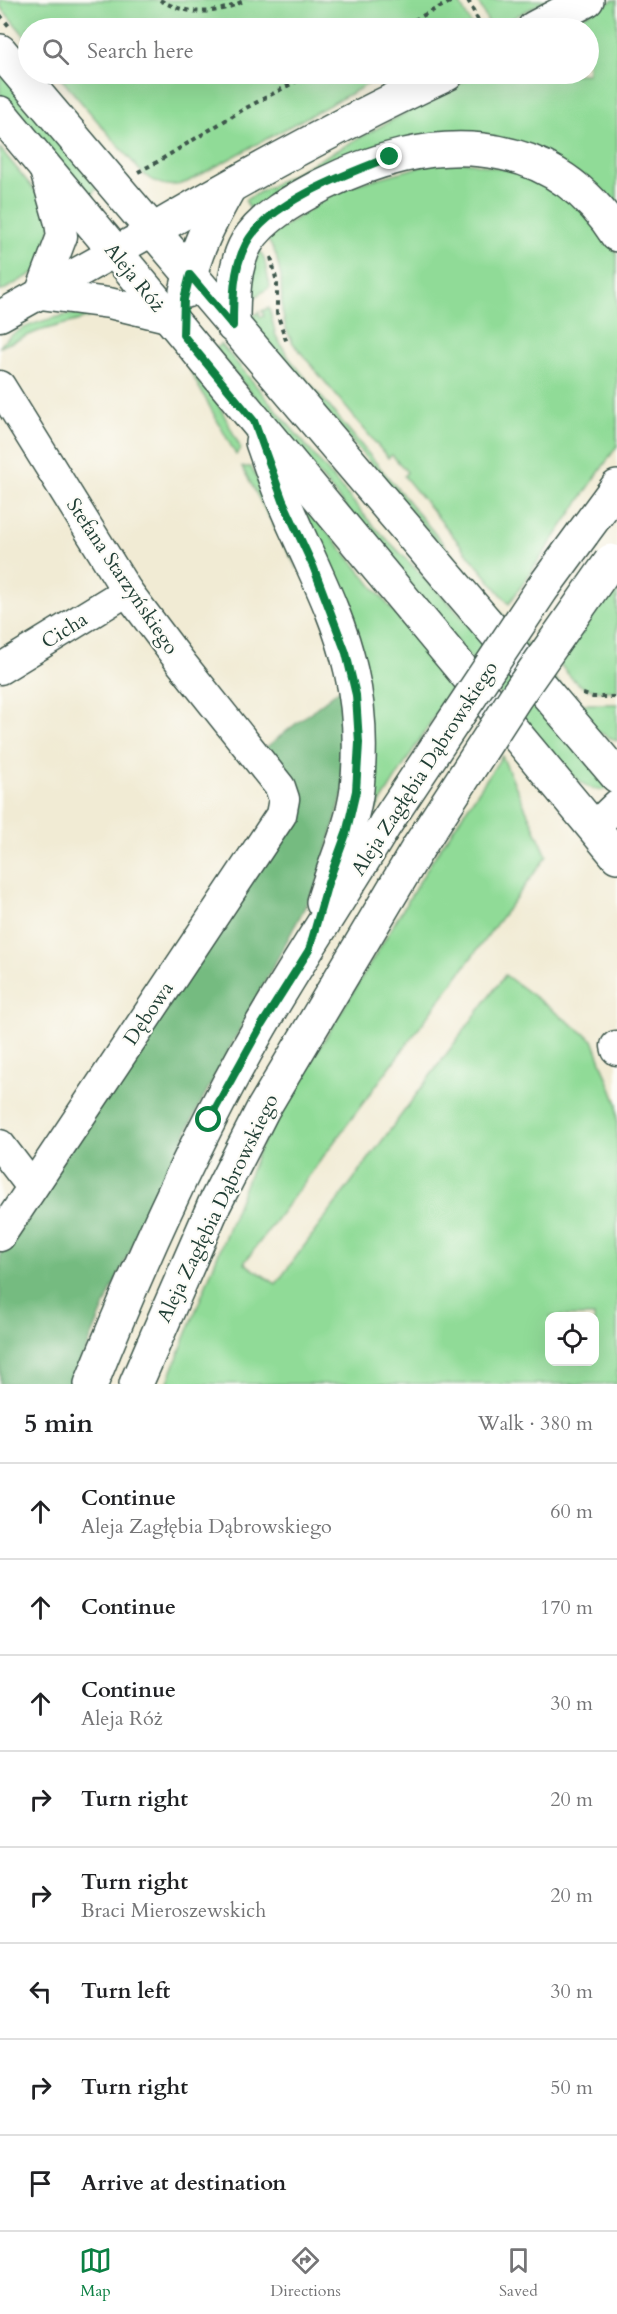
<!DOCTYPE html>
<meta charset="utf-8">
<style>
:root{--surface:#fff;--page:#f2f2f2;--text:#202124;--muted:#757577;--line:#e0e0e0;--accent:#0b8043}
body{margin:0;font-family:Cardo,serif;background:var(--page);color:var(--text)}
.controls{position:absolute;right:18px;bottom:18px;display:grid;overflow:hidden;border-radius:12px;box-shadow:0 6px 24px #0002}
.controls button{width:54px;height:54px;display:grid;place-items:center;padding:0;border:0;border-bottom:2px solid var(--line);background:var(--surface);color:var(--text);font:30px sans-serif}
.stop{position:absolute;width:18px;height:18px;margin:-14px;border:4px solid #0b8043;border-radius:50%;background:#fff}
.stop.end{background:#0b8043;border-color:#fff;box-shadow:0 2px 6px #0008}
.list{margin:0;padding:0;list-style:none}
h2{display:flex;justify-content:space-between;align-items:center;height:78px;margin:0;padding:0 24px;font-size:26px}
h2 small{font-size:20px;font-weight:400;color:var(--muted)}
.list li{display:grid;grid-template-columns:39px 1fr auto;gap:18px;align-items:center;box-sizing:border-box;height:96px;padding:0 24px;border-top:2px solid var(--line)}
.list b{display:block;font-size:22px;white-space:nowrap}
.list p{margin:0;font-size:20px;white-space:nowrap;color:var(--muted)}
.list em{font-size:20px;font-style:normal;color:var(--muted)}
.icon{flex:none;width:33px;height:33px;fill:none;stroke:currentColor;stroke-width:2;stroke-linecap:round;stroke-linejoin:round}
.map{position:relative;flex:none;width:617px;height:1384px;overflow:hidden}
.search{position:absolute;background:var(--surface);box-shadow:0 6px 24px #0002;left:18px;right:18px;top:18px;height:66px;display:flex;align-items:center;gap:15px;box-sizing:border-box;padding:0 21px;border-radius:33px;color:var(--muted);font-size:22px}
.sheet{height:846px;background:var(--surface)}
nav{display:flex;justify-content:space-around;align-items:center;box-sizing:border-box;height:84px;border-top:2px solid var(--line);background:var(--surface);font-size:16px;color:var(--muted)}
nav a{display:grid;justify-items:center;gap:3px}
nav .on{color:var(--accent)}
.map>svg:first-child{display:block}
.green{fill:#90db97;stroke:#588c66;stroke-width:1.5;fill-rule:evenodd}
.forest{fill:#74bb80;stroke:#4a7c5a;stroke-width:1.5}
.lines{fill:none;stroke-linecap:round;stroke-linejoin:round}
.minor-casing{stroke:#3e574c;stroke-width:33}
.major-casing{stroke:#3e574c;stroke-width:36}
.path{stroke:#3e574c;stroke-width:4;stroke-dasharray:4.5 4.5;stroke-linecap:butt}
.minor{stroke:#fff;stroke-width:30}
.major{stroke:#fff;stroke-width:33}
.major-bridge-casing{stroke:#3e574c;stroke-width:36;stroke-linecap:butt}
.major-bridge{stroke:#fff;stroke-width:33}
.route{stroke:#0b8043;stroke-width:8}
.labels{text-anchor:middle;stroke-width:4.5;stroke-linejoin:round;paint-order:stroke}
.street-label{font-size:20px;fill:#1f3d34;stroke:#fdfcf7}
</style>
<div class="map">
<svg width="617" height="1384" viewBox="0 0 617 1384">
<rect width="100%" height="100%" fill="#fdfcf7"/>
<filter id="ink" filterUnits="userSpaceOnUse"><feTurbulence type="fractalNoise" baseFrequency=".0167" numOctaves="2"/><feDisplacementMap in="SourceGraphic" scale="12" xChannelSelector="R" yChannelSelector="G"/><feConvolveMatrix kernelMatrix="1 2 1 2 8 2 1 2 1" color-interpolation-filters="sRGB"/></filter>
<filter id="wash" filterUnits="userSpaceOnUse"><feTurbulence type="fractalNoise" baseFrequency=".008" numOctaves="4" result="noise"/><feDisplacementMap in="SourceGraphic" scale="24" xChannelSelector="R" yChannelSelector="G"/><feGaussianBlur stdDeviation="1.35" result="paint"/><feColorMatrix in="noise" values="0 0 0 0 0 0 0 0 0 0 0 0 0 0 0 0 0 1.4 0 .05"/><feComposite in="paint" operator="in"/></filter>
<g filter="url(#wash)">
<rect width="100%" height="100%" fill="#f1ebd4"/>
<g class="green">
<polygon points="0,0 458,0 473,28 28,28 28,40 0,6"/>
<polygon points="477,0 547,0 494,28 490,26"/>
<polygon points="613,0 617,0 617,212 490,136 461,133 439,134 252,212 245,200 477,74 588,74 588,28 560,28"/>
<polygon points="0,71 98,187 93,192 94,206 0,94"/>
<path d="M57,74H392L370,83L187,182C171,189 155,184 142,173Z"/>
<polygon points="0,148 45,203 53,219 39,270 0,292"/>
<polygon points="449,159 526,173 583,208 614,248 617,255 617,446 509,604 404,476 407,472 392,455 388,458 293,343 286,329 282,310 281,277 276,255 267,238 342,188"/>
<polygon points="259,249 264,258 270,287 249,301 249,283"/>
<polygon points="269,308 276,336 289,358 564,689 583,704 617,704 617,741 596,731 263,336 252,316 259,312 260,317 264,316 262,311"/>
<path d="M90,312L87,318L39,331L0,347C14,324 65,314 90,312Z"/>
<path d="M221,344L370,522L453,607L608,786L607,789C589,795 570,773 556,762L215,349Z"/>
<polygon points="192,362 218,403 241,449 236,455 187,365"/>
<polygon points="242,467 251,467 285,535 297,569"/>
<polygon points="299,497 454,685 374,813 367,809 372,751"/>
<path d="M617,583V691C585,692 578,688 559,663Z"/>
<path d="M502,756L547,856L244,1263L276,1284L505,975L593,1040L617,1104V1384H167L261,1145L433,859ZM550,1316H594V1362H550Z"/>
</g>
<path class="forest" d="M345,685L344,790L317,884L198,1108L110,1293L72,1384H0V1254L299,804C304,784 277,763 264,749Z"/>
</g>
<g filter="url(#ink)">
<g class="lines">
<defs>
<g id="minor">
<polyline points="40,294 62,236 60,223 44,167"/>
<polyline points="40,294 109,303 167,317"/>
<polyline points="0,316 152,231"/>
<polyline points="0,386 127,591 182,664 280,787 284,799 281,815 0,1236"/>
<polyline points="0,669 127,591"/>
<polyline points="594,827 617,805"/>
<polyline points="616,1046 617,1050"/>
<polyline points="0,1145 32,1187"/>
</g>
<g id="major">
<polyline points="534,28 587,0"/>
<polyline points="0,51 617,776"/>
<polyline points="0,113 617,856"/>
<path d="M152,231C248,175 346,121 447,74"/>
<path d="M186,291C195,250 209,224 229,188"/>
<path d="M233,326C233,299 233,266 247,242C263,216 296,199 322,185C425,133 548,127 617,235"/>
<path d="M262,442C269,462 276,483 284,502C307,557 338,612 351,671C360,709 361,750 357,789C352,828 334,864 323,902"/>
<polyline points="583,533 617,487"/>
<path d="M91,1384C140,1262 194,1141 260,1027C300,958 345,891 386,823"/>
<polyline points="136,1384 214,1205 263,1109 418,848"/>
</g>
</defs>
<use href="#minor" class="minor-casing"/>
<use href="#major" class="major-casing"/>
<g class="path">
<path d="M160,0C188,16 217,15 245,0"/>
<polyline points="468,0 482,28"/>
<polyline points="0,15 9,26"/>
<polyline points="398,28 454,0"/>
<polyline points="138,172 157,162 244,109 310,74"/>
<polyline points="271,257 277,283 277,313 287,343"/>
<polyline points="583,694 593,697 617,697"/>
</g>
<use href="#minor" class="minor"/>
<use href="#major" class="major"/>
<defs>
<g id="major-bridge">
<polyline points="386,823 542,589 583,533"/>
<polyline points="418,848 515,698 611,561"/>
</g>
</defs>
<use href="#major-bridge" class="major-bridge-casing"/>
<use href="#major-bridge" class="major-bridge"/>
</g>
</g>
<g class="lines" filter="url(#ink)">
<path class="route" d="M209,1120L261,1026L309,950L328,883L346,834L356,791L359,743L356,695L346,653L313,566L283,501L254,421L183,335L184,299L190,275L233,326C233,299 233,268 246,244C267,203 348,173 390,157"/>
</g>
<g class="labels">
<g class="street-label">
<text transform="translate(135 277) rotate(51)" y="7">Aleja Róż</text>
<text transform="translate(123 576) rotate(56)" y="7">Stefana Starzyńskiego</text>
<text transform="translate(64 630) rotate(-32)" y="7">Cicha</text>
<text transform="translate(424 768) rotate(-57)" y="7">Aleja Zagłębia Dąbrowskiego</text>
<text transform="translate(148 1013) rotate(-56)" y="7">Dębowa</text>
<text transform="translate(217 1208) rotate(-64)" y="7">Aleja Zagłębia Dąbrowskiego</text>
</g>
</g>
</svg>
<div class="controls">
<button><svg class="icon" aria-label="locate" viewBox="0 0 24 24"><circle cx="12" cy="12" r="6"/><path d="M12 2v4M12 18v4M2 12h4M18 12h4"/></svg></button>
</div>
<div class="stop" style="left:209px;top:1120px"></div>
<div class="stop end" style="left:390px;top:157px"></div>
<div class="search"><svg class="icon" aria-label="search" viewBox="0 0 24 24"><circle cx="10" cy="10" r="6"/><path d="M15 15l6 6"/></svg>Search here</div>
</div>
<section class="sheet">
<h2>5 min<small>Walk · 380 m</small></h2>
<ul class="list">
<li><svg class="icon" aria-label="ahead" viewBox="0 0 24 24"><path d="M12 20V5M6 11l6-6 6 6"/></svg><div><b>Continue</b><p>Aleja Zagłębia Dąbrowskiego</p></div><em>60 m</em></li>
<li><svg class="icon" aria-label="ahead" viewBox="0 0 24 24"><path d="M12 20V5M6 11l6-6 6 6"/></svg><div><b>Continue</b></div><em>170 m</em></li>
<li><svg class="icon" aria-label="ahead" viewBox="0 0 24 24"><path d="M12 20V5M6 11l6-6 6 6"/></svg><div><b>Continue</b><p>Aleja Róż</p></div><em>30 m</em></li>
<li><svg class="icon" aria-label="right" viewBox="0 0 24 24"><path d="M7 20v-9h11M14 6l5 5-5 5"/></svg><div><b>Turn right</b></div><em>20 m</em></li>
<li><svg class="icon" aria-label="right" viewBox="0 0 24 24"><path d="M7 20v-9h11M14 6l5 5-5 5"/></svg><div><b>Turn right</b><p>Braci Mieroszewskich</p></div><em>20 m</em></li>
<li><svg class="icon" aria-label="left" viewBox="0 0 24 24"><path d="M17 20v-9H6M10 6l-5 5 5 5"/></svg><div><b>Turn left</b></div><em>30 m</em></li>
<li><svg class="icon" aria-label="right" viewBox="0 0 24 24"><path d="M7 20v-9h11M14 6l5 5-5 5"/></svg><div><b>Turn right</b></div><em>50 m</em></li>
<li><svg class="icon" aria-label="arrive" viewBox="0 0 24 24"><path d="M6 21V4h12l-3 4 3 4H6"/></svg><div><b>Arrive at destination</b></div></li>
</ul>
</section>
<nav>
<a class="on"><svg class="icon" aria-label="map" viewBox="0 0 24 24"><path d="M3 6l6-2 6 2 6-2v14l-6 2-6-2-6 2zM9 4v14M15 6v14"/></svg>Map</a>
<a><svg class="icon" aria-label="directions" viewBox="0 0 24 24"><path d="M12 3l9 9-9 9-9-9zM9 14v-3h6M13 9l2 2-2 2"/></svg>Directions</a>
<a><svg class="icon" aria-label="saved" viewBox="0 0 24 24"><path d="M7 4h10v16l-5-4-5 4z"/></svg>Saved</a>
</nav>
